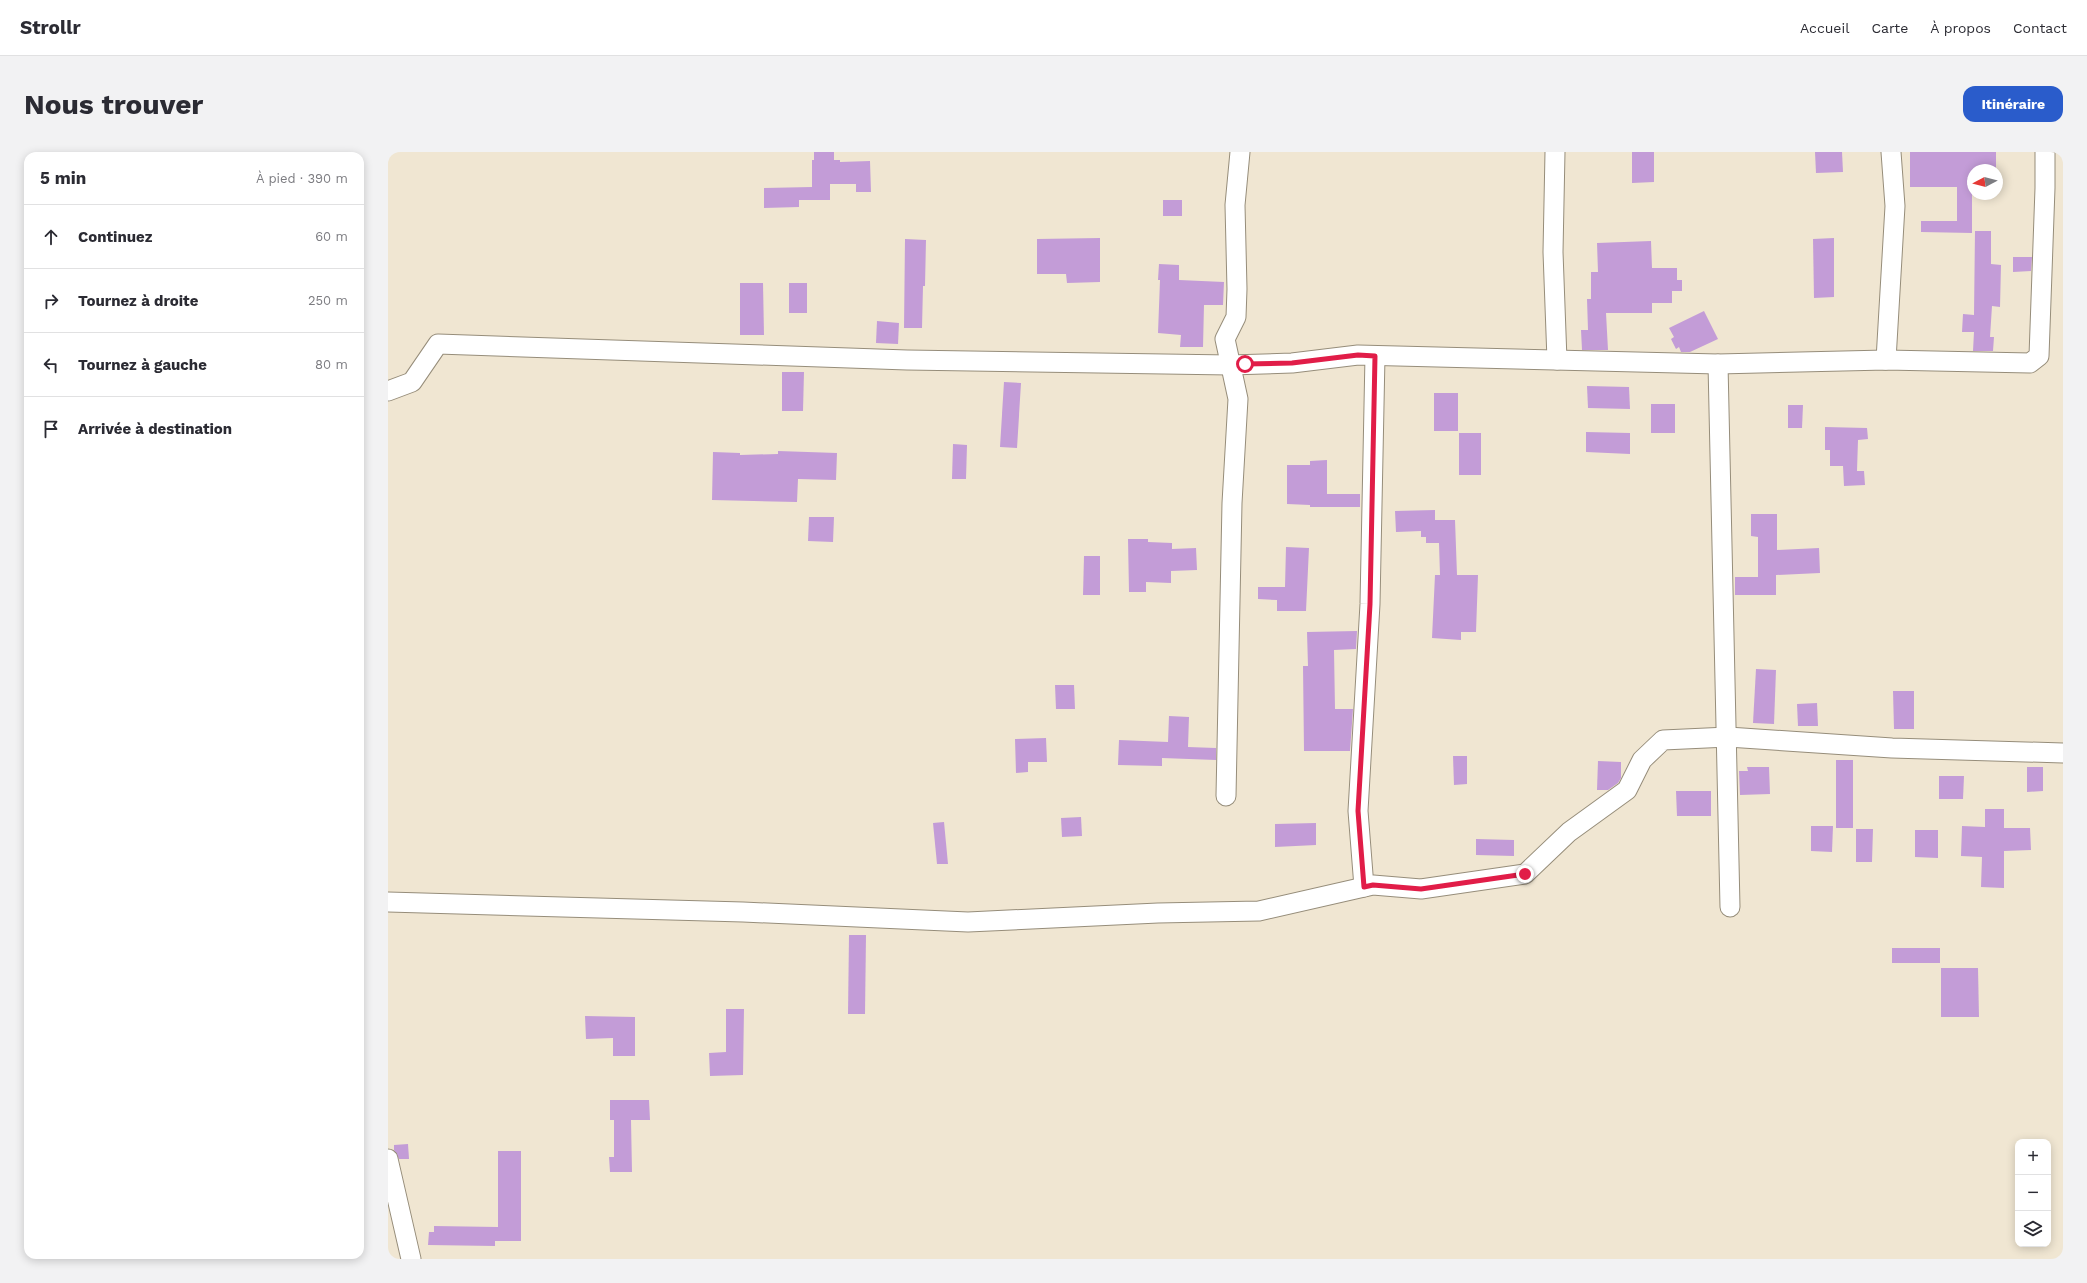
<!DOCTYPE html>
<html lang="fr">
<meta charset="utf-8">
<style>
:root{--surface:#fff;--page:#f2f2f3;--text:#2b2b33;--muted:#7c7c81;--line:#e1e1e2;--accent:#2a5ccb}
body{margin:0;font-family:"Work Sans",sans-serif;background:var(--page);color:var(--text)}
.controls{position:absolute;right:12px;bottom:12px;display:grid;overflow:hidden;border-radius:8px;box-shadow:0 2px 10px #0003}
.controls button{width:36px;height:36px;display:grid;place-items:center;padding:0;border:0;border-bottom:1px solid var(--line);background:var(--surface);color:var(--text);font:20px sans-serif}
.compass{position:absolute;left:1579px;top:12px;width:36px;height:36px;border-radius:50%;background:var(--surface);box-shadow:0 2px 10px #0003;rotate:263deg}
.stop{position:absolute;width:12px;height:12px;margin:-9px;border:3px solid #e11d48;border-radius:50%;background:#fff}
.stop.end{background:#e11d48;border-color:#fff;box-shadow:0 1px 4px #0008}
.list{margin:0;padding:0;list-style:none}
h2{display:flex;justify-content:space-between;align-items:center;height:52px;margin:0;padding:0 16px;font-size:17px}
h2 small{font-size:13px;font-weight:400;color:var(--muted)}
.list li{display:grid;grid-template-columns:26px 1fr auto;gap:12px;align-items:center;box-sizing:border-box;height:64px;padding:0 16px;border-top:1px solid var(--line)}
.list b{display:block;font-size:15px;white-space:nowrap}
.list em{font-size:13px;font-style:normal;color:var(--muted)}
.icon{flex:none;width:22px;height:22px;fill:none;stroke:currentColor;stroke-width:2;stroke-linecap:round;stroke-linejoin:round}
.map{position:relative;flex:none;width:1675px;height:1107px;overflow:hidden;border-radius:12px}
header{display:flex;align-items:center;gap:24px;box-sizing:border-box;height:56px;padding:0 20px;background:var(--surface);border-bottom:1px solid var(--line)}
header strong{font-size:19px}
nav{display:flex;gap:22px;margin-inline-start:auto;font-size:14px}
.intro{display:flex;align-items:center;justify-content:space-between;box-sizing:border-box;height:96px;padding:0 24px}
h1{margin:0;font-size:28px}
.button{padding:10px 18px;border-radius:12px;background:var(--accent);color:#fff;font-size:14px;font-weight:700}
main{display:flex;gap:24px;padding:0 24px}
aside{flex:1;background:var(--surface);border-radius:12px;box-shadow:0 2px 10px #0003}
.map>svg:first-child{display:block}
.building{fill:#c39cd7}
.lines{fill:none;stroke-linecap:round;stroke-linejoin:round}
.minor-casing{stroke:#968d7a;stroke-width:21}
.minor{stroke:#fff;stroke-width:19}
.route{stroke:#e11d48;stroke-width:5}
</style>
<header>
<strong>Strollr</strong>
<nav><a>Accueil</a><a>Carte</a><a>À propos</a><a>Contact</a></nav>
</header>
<div class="intro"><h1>Nous trouver</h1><a class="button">Itinéraire</a></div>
<main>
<aside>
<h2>5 min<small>À pied · 390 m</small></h2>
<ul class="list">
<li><svg class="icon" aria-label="ahead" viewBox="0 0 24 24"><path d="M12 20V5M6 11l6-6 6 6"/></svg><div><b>Continuez</b></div><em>60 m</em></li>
<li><svg class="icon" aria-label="right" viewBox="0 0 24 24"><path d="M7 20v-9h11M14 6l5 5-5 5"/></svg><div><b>Tournez à droite</b></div><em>250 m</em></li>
<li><svg class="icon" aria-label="left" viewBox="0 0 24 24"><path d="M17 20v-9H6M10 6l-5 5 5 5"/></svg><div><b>Tournez à gauche</b></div><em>80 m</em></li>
<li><svg class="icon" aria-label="arrive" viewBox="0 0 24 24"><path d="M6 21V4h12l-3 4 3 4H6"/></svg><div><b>Arrivée à destination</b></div></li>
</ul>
</aside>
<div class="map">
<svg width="1675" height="1107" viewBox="0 0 1675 1107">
<rect width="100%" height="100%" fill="#f0e6d2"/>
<g class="building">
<polygon points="426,0 446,0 446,8 452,8 452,10 482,9 483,40 468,40 468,32 442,32 442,48 411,48 411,55 376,56 376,36 424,35 424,8 426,8"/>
<polygon points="1244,0 1266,0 1266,30 1244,31"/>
<polygon points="1427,0 1454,0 1455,20 1428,21"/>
<polygon points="1522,0 1608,0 1608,18 1584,18 1584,81 1533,80 1533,69 1569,69 1569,35 1522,35"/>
<rect x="775" y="48" width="19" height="16"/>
<polygon points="1587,79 1603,79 1603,112 1613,113 1612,155 1604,154 1602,185 1606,185 1605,199 1585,199 1586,180 1574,180 1575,162 1586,163"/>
<polygon points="712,86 712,130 679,131 678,122 649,122 649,87"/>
<polygon points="1446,86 1446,145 1426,146 1425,87"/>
<polygon points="517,87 538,88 537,134 535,134 534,176 516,176"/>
<polygon points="1263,89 1264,116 1289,116 1289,128 1294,128 1294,139 1284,139 1284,151 1264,151 1264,161 1218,161 1220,198 1194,198 1193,178 1200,178 1199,147 1203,147 1203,120 1210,120 1209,91"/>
<polygon points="1625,105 1644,105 1643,119 1625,120"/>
<polygon points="771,112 791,113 791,128 836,130 835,153 816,153 815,195 792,195 793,183 770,181 772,128 770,128"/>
<polygon points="352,131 375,131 376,183 352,183"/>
<rect x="401" y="131" width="18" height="30"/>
<polygon points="1316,159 1330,187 1302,200 1293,200 1291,195 1288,197 1283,187 1286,185 1281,176"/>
<polygon points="489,169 511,171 510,192 488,191"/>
<polygon points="394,220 416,220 415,259 394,259"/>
<polygon points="616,230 633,231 629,296 612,295"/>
<polygon points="1199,234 1241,235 1242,257 1200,256"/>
<rect x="1046" y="241" width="24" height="38"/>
<rect x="1263" y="252" width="24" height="29"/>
<polygon points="1400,253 1415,253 1414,276 1400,276"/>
<polygon points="1437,275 1479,276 1480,287 1470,288 1469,319 1476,319 1477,333 1456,334 1455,314 1442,314 1442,298 1437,298"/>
<polygon points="1198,280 1242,281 1242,302 1198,300"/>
<rect x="1071" y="281" width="22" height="42"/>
<polygon points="565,292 579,293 578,327 564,327"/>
<polygon points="390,299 449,301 448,328 410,327 409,350 324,348 325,300 352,301 352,303 390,302"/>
<polygon points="939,308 939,342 972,342 972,355 922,355 922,353 899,352 899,313 922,313 922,309"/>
<polygon points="1047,358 1047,368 1067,368 1069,423 1090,423 1088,480 1073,480 1073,488 1044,486 1047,423 1052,423 1051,391 1038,391 1038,385 1033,385 1033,379 1008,380 1007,359"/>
<polygon points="1363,362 1389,362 1389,398 1431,396 1432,421 1388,423 1388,443 1347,443 1347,425 1370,425 1370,385 1363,384"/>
<polygon points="421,365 446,365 445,390 420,389"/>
<polygon points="740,387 760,387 760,390 784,391 784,397 808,396 809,418 783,419 783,431 758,430 758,440 741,440"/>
<polygon points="898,395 921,396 918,459 889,459 889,448 870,447 870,435 897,435"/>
<polygon points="696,404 712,404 712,443 695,443"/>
<polygon points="969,479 968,497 946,498 947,557 965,557 962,599 916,599 915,514 920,514 919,480"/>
<polygon points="1368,517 1388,518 1386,572 1365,571"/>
<polygon points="667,533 686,533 687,557 668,557"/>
<polygon points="1505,539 1526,539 1526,577 1506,577"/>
<polygon points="1429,551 1430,574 1410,574 1409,552"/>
<polygon points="781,564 801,565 800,595 828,596 828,608 774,606 774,614 730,613 731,588 780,590"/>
<polygon points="658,586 659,610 640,610 640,620 628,621 627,587"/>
<polygon points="1065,604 1079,604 1079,632 1066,633"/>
<rect x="1448" y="608" width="17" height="68"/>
<polygon points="1210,609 1233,610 1233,626 1230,631 1220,638 1209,638"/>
<polygon points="1359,615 1381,615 1382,642 1352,643 1351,619 1360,619"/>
<polygon points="1639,615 1655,615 1655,639 1639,640"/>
<polygon points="1551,624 1576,624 1575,647 1551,647"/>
<polygon points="1288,639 1323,639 1323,664 1289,664"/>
<polygon points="1597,657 1616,657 1616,676 1642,676 1643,698 1616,699 1616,736 1593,735 1594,705 1573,704 1574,674 1597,675"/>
<polygon points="693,665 694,684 674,685 673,666"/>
<polygon points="556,670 560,712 549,712 545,671"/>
<polygon points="928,671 928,693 887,695 887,672"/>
<polygon points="1423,674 1445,674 1444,700 1423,699"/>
<polygon points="1468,677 1485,677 1484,710 1468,710"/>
<polygon points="1527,678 1550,678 1550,706 1527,705"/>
<polygon points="1088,687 1126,688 1126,704 1088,703"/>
<polygon points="461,783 478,783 477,862 460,862"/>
<rect x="1504" y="796" width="48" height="15"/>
<polygon points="1553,816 1590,816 1591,865 1553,865"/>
<polygon points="338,857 356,857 355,923 322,924 321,901 338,900"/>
<polygon points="197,864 247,865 247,904 225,904 225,886 198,887"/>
<polygon points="222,948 261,948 262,968 243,968 244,1020 222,1020 221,1005 226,1005 226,968 222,968"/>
<polygon points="20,992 21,1007 11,1007 6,998 6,993"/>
<polygon points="110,999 133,999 133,1089 107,1089 107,1094 40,1093 41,1080 46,1080 46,1074 110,1075"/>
</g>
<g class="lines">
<defs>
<g id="minor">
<polyline points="1167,0 1165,100 1169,208"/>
<polyline points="1498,208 1507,54 1503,0"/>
<polyline points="1330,212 1342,755"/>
<polyline points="0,239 24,230 50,192 519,208 842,213 904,211 970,203 1330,212 1498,208 1642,211 1651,204 1657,36 1657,0"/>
<polyline points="838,644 844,351 850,247 837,187 848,165 849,137 847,53 852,0"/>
<polyline points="976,735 970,659 982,452 987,204"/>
<polyline points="0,750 355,760 580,770 770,761 871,759 985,733 1033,737 1137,722 1181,680 1239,638 1254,608 1275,588 1340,585 1504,596 1675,601"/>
<polyline points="0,1007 23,1107"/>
</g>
</defs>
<use href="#minor" class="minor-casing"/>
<use href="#minor" class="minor"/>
</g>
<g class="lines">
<polyline class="route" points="857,212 904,211 970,203 987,204 982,452 970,659 976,735 985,733 1033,737 1137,722"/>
</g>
</svg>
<div class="controls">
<button>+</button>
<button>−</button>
<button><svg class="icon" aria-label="layers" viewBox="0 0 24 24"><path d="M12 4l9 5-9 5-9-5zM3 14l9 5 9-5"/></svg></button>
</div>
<svg class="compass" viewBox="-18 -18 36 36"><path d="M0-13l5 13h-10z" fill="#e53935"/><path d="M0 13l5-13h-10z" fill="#7c7c81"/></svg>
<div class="stop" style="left:857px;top:212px"></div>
<div class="stop end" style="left:1137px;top:722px"></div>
</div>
</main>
